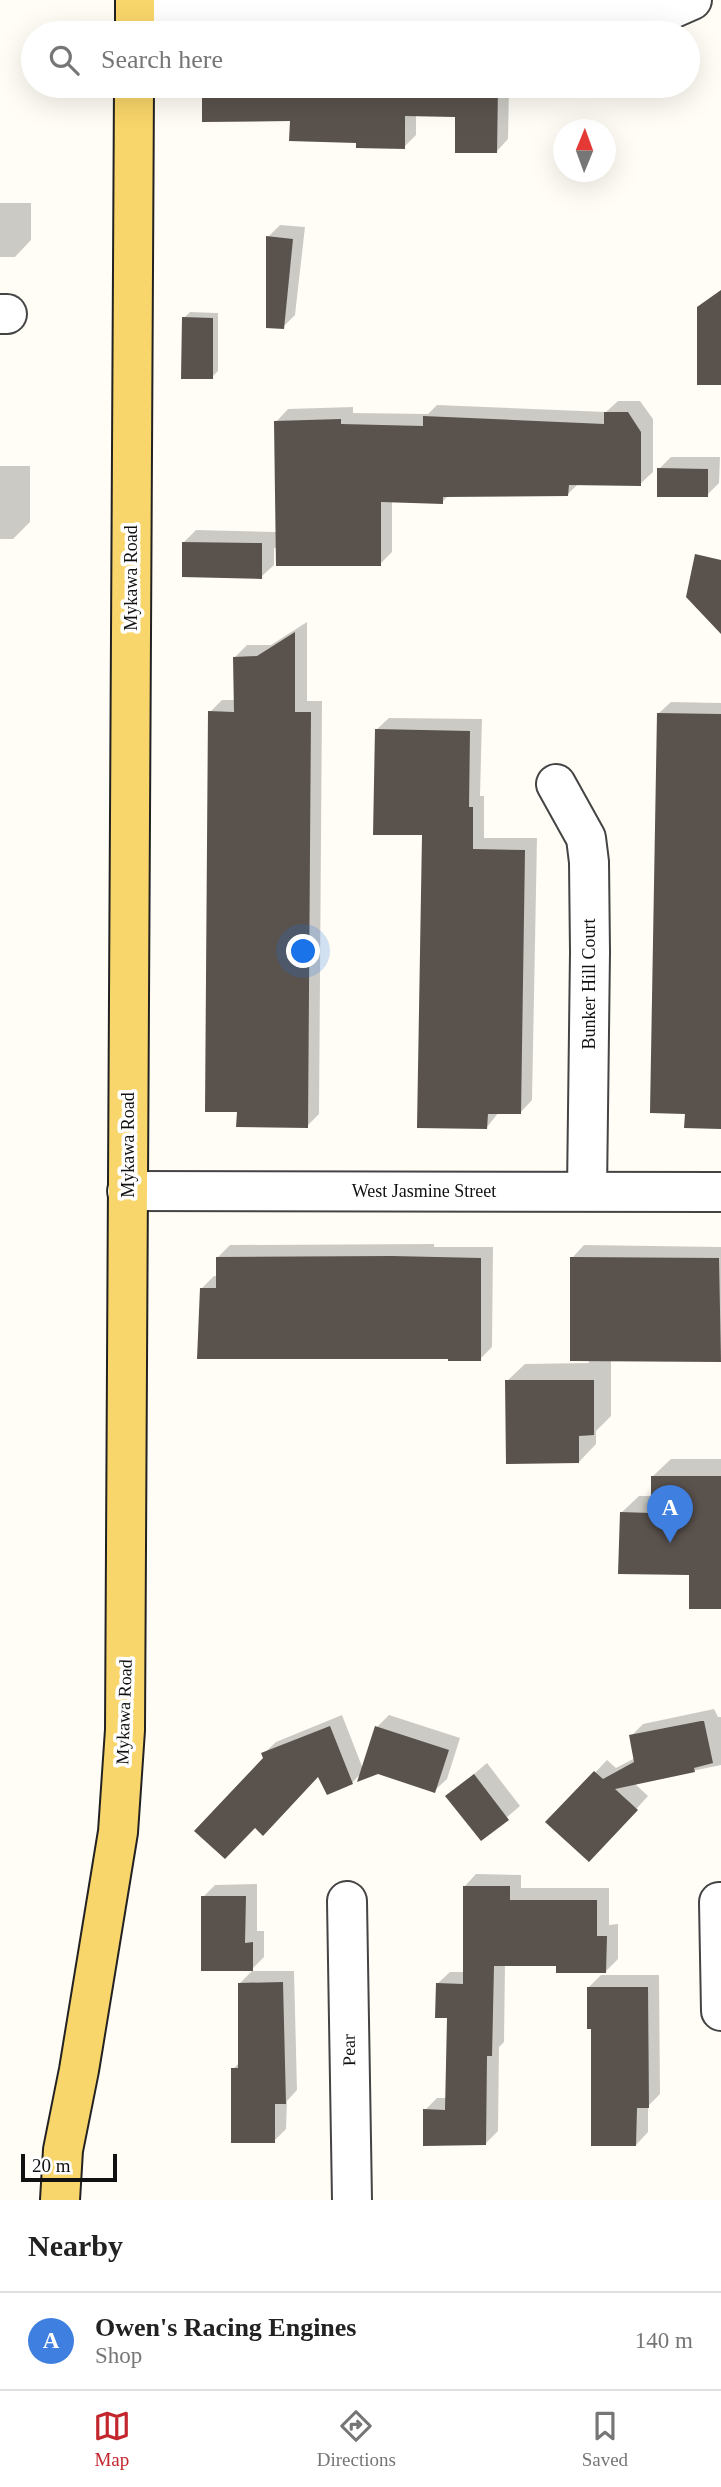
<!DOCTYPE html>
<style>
:root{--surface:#fff;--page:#f2f2f2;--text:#222;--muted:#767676;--line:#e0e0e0;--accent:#c4262e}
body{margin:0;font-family:Georgia,serif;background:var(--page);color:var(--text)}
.compass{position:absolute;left:553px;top:119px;width:63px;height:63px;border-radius:50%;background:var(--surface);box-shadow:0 7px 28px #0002;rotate:1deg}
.scale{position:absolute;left:21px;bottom:18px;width:96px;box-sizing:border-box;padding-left:7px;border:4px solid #111;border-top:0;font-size:19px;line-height:24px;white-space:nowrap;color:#111;-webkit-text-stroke:5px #fff;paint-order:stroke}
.you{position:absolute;left:304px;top:952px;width:24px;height:24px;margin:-18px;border:5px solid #fff;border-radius:50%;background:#1a73e8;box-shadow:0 0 0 10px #1a73e833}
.badge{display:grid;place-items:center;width:46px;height:46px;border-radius:50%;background:var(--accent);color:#fff;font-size:23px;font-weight:700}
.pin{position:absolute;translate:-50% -58px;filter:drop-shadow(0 2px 4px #0008)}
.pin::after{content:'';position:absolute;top:37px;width:24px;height:21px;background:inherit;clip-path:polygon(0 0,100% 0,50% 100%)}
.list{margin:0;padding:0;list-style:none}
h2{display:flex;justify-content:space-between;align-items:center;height:91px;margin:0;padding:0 28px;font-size:30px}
h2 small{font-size:23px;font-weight:400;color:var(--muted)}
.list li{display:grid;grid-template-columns:46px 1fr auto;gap:21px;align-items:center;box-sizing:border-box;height:98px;padding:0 28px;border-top:2px solid var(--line)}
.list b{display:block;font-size:26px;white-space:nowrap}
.list p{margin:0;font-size:23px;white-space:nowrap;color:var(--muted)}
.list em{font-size:23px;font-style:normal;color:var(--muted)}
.icon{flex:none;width:38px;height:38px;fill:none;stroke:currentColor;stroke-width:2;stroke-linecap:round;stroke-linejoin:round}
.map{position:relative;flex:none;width:721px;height:2200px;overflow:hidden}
.search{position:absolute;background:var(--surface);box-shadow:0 7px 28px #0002;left:21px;right:21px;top:21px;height:77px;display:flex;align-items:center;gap:18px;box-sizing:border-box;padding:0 24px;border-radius:38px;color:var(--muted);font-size:26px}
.sheet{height:189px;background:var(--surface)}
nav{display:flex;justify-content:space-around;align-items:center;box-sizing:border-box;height:98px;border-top:2px solid var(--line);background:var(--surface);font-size:19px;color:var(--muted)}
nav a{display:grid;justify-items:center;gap:4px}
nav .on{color:var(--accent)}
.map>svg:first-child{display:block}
.shadow{fill:#0003}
.building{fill:#5a524d}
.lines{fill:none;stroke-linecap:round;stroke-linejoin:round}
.minor-casing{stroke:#444;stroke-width:42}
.major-casing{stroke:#222;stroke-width:42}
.minor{stroke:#fff;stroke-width:38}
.major{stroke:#f9d66b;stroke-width:38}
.labels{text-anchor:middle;stroke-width:7;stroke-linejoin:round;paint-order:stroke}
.street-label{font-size:18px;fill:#111;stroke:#fff}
</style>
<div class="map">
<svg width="721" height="2200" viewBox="0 0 721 2200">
<rect width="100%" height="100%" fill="#fffdf5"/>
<g class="shadow">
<polygon points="203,86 509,86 508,139 496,152 457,115 416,115 416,135 404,147 358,141 291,119 204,120"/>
<polygon points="0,203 31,203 31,240 15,257 0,257"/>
<polygon points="280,225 305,227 295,315 283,327 268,237"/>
<polygon points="190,312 218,313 218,371 212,377 184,318"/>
<polygon points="618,401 640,401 653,419 653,472 640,484 578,484 568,494 449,495 442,502 392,501 392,552 380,564 274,548 274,565 261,577 184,542 196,530 277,532 276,422 288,409 353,407 353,413 428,414 437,405 606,412"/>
<polygon points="671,457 720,457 719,483 707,495 659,469"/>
<polygon points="0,466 30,466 30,522 13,539 0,539"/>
<polygon points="307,622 307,701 322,701 319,1114 307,1126 210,712 222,700 235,700 235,657 247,645 271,645"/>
<polygon points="671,702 721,703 721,1127 658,714"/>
<polygon points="389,718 482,719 480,796 484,796 484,838 537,838 532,1100 520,1113 499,1112 487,1127 424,833 376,730"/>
<polygon points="434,1244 434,1247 493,1247 492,1347 480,1359 201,1289 214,1276 218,1276 218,1257 230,1245"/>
<polygon points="584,1245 721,1247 721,1359 611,1360 611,1416 596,1431 596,1444 579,1462 507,1381 525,1364 589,1363 572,1258"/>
<polygon points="671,1459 721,1459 721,1607 691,1573 621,1513 639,1496 653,1496 653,1476"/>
<polygon points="714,1709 718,1717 721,1717 721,1765 634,1783 648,1796 601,1848 548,1822 607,1760 616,1768 635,1758 631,1736 643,1724"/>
<polygon points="342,1715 363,1769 377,1727 389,1715 460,1738 447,1779 434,1791 378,1772 362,1772 352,1783 265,1758 263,1754 276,1742"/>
<polygon points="487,1763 520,1806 481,1839 448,1796"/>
<polygon points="476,1874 521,1875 521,1888 609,1888 609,1925 618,1924 618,1959 606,1971 557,1965 505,1964 504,2042 499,2047 498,2131 486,2143 425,2110 437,2098 447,2098 449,2016 437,1984 450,1972 464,1972 464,1887"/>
<polygon points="257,1884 257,1931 264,1931 264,1957 252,1969 203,1897 215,1885"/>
<polygon points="252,1971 294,1971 297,2090 287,2101 286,2129 274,2141 233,2069 240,2062 240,1983"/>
<polygon points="601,1975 659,1975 660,2094 648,2106 648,2132 636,2145 593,2027 589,1987"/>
</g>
<g class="building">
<polygon points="202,86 498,86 497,153 455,153 455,117 405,116 405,149 356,148 356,143 289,141 290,121 202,122"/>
<polygon points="266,236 293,239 284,329 266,328"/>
<polygon points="721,290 721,385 697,385 697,307"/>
<polygon points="182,317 213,318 213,379 181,379"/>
<polygon points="604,412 628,412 641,432 641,486 569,485 568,496 443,497 443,504 381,502 381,566 276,566 274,421 341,419 341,424 423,426 423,416 604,424"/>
<polygon points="657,468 708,469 708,497 657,497"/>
<polygon points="182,542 262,543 262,579 182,577"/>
<polygon points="695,554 721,560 721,634 686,597"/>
<polygon points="295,632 295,712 311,712 308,1128 236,1127 237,1112 205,1112 208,711 234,712 233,657 257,656"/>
<polygon points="657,713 721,714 721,1129 684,1128 685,1114 650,1113"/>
<polygon points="375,729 470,731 469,807 473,807 473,849 525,850 521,1114 488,1114 487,1129 417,1128 422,835 373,835"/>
<polygon points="392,1256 481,1258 481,1361 448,1361 448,1359 197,1359 200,1288 216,1288 216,1257"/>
<polygon points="570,1257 719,1258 721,1362 570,1361"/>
<polygon points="505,1380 594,1380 594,1435 579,1436 579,1463 506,1464"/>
<polygon points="651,1476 721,1476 721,1609 689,1609 689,1575 618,1574 620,1512 651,1513"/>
<polygon points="701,1721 704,1721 713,1763 694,1768 695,1772 615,1789 638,1810 589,1862 545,1822 594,1771 603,1779 634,1762 629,1735"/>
<polygon points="330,1726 353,1784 327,1795 318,1777 263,1836 255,1828 225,1859 194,1831 263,1758 261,1753"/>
<polygon points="375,1726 449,1750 435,1793 378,1774 357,1782"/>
<polygon points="474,1774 509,1820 481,1841 445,1796"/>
<polygon points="463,1886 510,1886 510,1900 597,1900 597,1936 607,1936 606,1973 556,1973 556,1966 494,1966 492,2056 487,2056 486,2145 423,2146 423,2109 445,2110 447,2018 435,2018 436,1983 463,1984"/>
<polygon points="201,1896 246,1896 245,1943 253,1942 253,1971 201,1971"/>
<polygon points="283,1982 286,2104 275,2104 275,2143 231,2143 231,2068 238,2068 238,1983"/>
<polygon points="587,1987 648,1987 649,2108 637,2108 636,2146 591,2146 591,2029 587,2029"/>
</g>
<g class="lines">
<defs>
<g id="minor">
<polyline points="135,9 667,11 692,0"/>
<polyline points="0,314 7,314"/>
<polyline points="556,784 586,838 589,862 590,952 587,1191"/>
<polyline points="127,1191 721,1192"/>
<polyline points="347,1901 352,2200"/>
<polyline points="719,1902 721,2011"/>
</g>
<g id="major">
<polyline points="135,33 135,0"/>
<polyline points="60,2200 63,2150 79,2070 118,1832 125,1730 134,86"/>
</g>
</defs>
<use href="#minor" class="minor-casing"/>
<use href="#major" class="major-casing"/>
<use href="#minor" class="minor"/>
<use href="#major" class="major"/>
</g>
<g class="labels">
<g class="street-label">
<text transform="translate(131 578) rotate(-90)" y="6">Mykawa Road</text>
<text transform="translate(589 984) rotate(-90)" y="6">Bunker Hill Court</text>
<text transform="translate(128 1145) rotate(-90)" y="6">Mykawa Road</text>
<text x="424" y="1197">West Jasmine Street</text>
<text transform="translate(124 1712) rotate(-88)" y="6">Mykawa Road</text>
<text transform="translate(349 2050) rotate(-91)" y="6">Pear</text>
</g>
</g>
</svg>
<svg class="compass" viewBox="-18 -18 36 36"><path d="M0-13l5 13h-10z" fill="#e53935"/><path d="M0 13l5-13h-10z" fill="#767676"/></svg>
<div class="scale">20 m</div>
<div class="you"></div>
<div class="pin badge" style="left:670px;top:1543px;background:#3f7fe0">A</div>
<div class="search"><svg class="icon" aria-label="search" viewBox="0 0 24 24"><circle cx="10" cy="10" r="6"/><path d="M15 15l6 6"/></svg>Search here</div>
</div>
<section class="sheet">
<h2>Nearby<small></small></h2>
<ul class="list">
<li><span class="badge" style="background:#3f7fe0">A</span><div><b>Owen's Racing Engines</b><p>Shop</p></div><em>140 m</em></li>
</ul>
</section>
<nav>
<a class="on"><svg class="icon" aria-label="map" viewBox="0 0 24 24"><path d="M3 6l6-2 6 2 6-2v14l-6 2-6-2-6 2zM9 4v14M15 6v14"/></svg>Map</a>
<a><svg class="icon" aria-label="directions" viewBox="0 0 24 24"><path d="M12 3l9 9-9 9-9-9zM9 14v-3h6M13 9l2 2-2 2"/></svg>Directions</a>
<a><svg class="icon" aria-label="saved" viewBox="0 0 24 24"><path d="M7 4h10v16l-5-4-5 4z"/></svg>Saved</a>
</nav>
